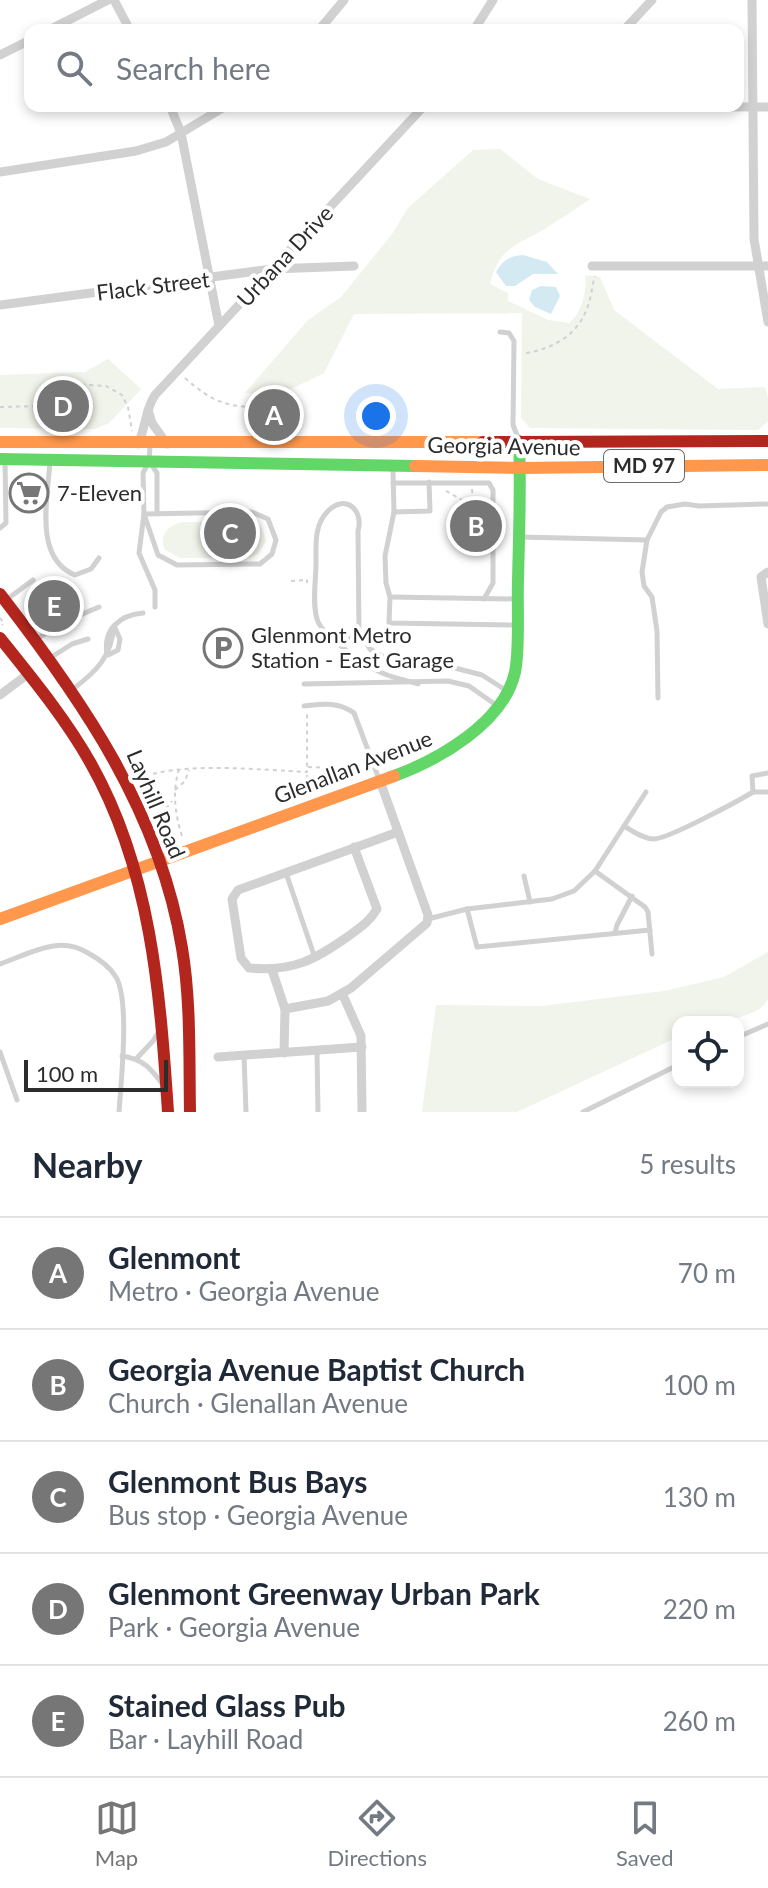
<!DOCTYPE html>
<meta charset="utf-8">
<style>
:root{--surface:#fff;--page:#f6f6f7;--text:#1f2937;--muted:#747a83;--line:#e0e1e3;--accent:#767676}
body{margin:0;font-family:Lato,sans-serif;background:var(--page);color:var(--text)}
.controls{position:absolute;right:24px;bottom:24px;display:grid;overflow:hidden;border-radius:16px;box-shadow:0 4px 12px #0003}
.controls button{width:72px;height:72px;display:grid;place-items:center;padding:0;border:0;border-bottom:2px solid var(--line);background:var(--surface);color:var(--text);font:40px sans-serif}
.scale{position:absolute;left:24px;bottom:20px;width:144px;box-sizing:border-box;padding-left:8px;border:4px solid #2c2c2c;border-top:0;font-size:22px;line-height:28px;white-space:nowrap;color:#2c2c2c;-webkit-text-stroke:6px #fff;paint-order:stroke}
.you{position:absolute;left:376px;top:416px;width:28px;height:28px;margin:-20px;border:6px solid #fff;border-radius:50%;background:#1a73e8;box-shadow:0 0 0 12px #1a73e833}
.badge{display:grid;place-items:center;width:52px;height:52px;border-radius:50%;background:var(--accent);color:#fff;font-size:26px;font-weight:700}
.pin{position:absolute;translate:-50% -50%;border:4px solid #fff;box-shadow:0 2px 8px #0006}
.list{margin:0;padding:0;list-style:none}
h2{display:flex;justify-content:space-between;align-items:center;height:104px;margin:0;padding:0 32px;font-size:34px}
h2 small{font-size:26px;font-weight:400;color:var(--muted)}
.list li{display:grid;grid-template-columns:52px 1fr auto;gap:24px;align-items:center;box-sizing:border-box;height:112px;padding:0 32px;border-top:2px solid var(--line)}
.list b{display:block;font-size:30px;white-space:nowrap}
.list p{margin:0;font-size:26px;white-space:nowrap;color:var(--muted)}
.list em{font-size:26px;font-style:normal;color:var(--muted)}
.icon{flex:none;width:44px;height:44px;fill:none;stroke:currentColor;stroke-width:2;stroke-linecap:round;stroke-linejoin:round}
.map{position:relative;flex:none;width:768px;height:1112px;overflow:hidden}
.search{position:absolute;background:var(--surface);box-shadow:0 4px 12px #0003;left:24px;right:24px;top:24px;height:88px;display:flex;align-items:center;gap:20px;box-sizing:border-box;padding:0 28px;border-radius:16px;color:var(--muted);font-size:30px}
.sheet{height:664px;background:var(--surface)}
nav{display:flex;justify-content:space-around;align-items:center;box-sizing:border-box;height:112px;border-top:2px solid var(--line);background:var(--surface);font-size:22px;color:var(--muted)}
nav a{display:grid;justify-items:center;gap:4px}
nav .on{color:var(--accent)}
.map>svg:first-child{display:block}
.green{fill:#f0f4ea}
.water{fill:#d4eaf2}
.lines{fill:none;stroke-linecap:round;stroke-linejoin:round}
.path{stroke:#d1d1d1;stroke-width:2;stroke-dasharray:4 4;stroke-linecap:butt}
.lane{stroke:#d1d1d1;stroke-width:5}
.street{stroke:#d1d1d1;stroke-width:9}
.fast{stroke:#63d668;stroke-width:12}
.slow{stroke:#ff974d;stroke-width:12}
.jam{stroke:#b3261e;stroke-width:12}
.labels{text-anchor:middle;stroke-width:8;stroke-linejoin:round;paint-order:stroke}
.shield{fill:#fff;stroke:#6b6b6b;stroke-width:2}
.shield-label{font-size:20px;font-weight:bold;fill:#2c2c2c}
.street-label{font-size:22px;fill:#2c2c2c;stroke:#fff}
.poi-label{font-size:22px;fill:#2c2c2c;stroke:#fff;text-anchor:start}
</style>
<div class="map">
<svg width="768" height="1112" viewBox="0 0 768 1112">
<rect width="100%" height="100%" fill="#fff"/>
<g class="green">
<path d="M500,149L538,179L590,199C575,209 561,219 546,228C517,246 499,246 490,284L508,293V301L548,320L569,323C582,314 587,290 585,275L600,277L614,310L718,389L765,387L768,398V421L758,430L530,428L521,418L522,313L354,314L324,373L277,396L245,393L308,320L341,297L392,234L408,208L473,150Z"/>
<polygon points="108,359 141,389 109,423 95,429 0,428 0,375 85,372"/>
<path d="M182,522H253L262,528L266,541L258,554L247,558H180L164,549C160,533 168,526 182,522Z"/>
<path d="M768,952C768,965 768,985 768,998C760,1023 699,1022 678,1022V1037L517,1112H422L436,1005L542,1006L664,991L724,977Z"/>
</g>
<g class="water">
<path d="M523,255L547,262L558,274H533L515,286H506L496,272C503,260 509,256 523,255Z"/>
<polygon points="541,286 556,287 560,296 551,314 535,307 529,300 532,290"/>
</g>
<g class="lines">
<g class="path">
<path d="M526,353C556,348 581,333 589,302C592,294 592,285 595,276"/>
<path d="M185,378C213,403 229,408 266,407"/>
<polyline points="0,407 39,406 73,384 106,386 122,395 128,407 132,431"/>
<polyline points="472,489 473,501"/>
<polyline points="446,491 469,504"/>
<polyline points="291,581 307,580 307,583"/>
<polyline points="0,618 4,623 2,625"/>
<polyline points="308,767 330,768 330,770 313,777 314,781 331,775 333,781"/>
<path d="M179,769C172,792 175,814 182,836"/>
<polyline points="307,775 309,789"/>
<path d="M138,779C177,761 262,770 307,772V715H304"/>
<polyline points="175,790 185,781 189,770"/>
<polyline points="156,821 172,801"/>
</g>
<g class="lane">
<polyline points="500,332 509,333 514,341 513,425 519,440"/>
<polyline points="150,446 149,462 143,473 144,514 139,553 155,590 155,607"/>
<path d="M50,461C48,497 33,558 75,575L91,569L99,558"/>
<polyline points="151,464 157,473 157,513"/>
<polyline points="393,470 394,512 430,511 429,482"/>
<polyline points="393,483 489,483 493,490 493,583 484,599"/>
<polygon points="252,512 268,519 276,540 272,554 260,564 177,565 158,555 144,514"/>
<polyline points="394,512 385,556 386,583 390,597 389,623 515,625"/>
<polyline points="0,528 6,523 5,460"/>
<polyline points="520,537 647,540"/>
<polyline points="390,597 517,599"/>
<polyline points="6,600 33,580"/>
<polyline points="37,639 59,624 99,607"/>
<polyline points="337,641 350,638 359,632"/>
<path d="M107,654C103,630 119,615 143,613"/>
<polyline points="108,655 118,650 120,639 115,628"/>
<polyline points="50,658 72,644 88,639"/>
<polyline points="304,684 448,681 469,686 496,705"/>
<path d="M418,684C406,680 393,678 382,673C366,666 321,635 317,619C312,602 316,580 316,563C316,544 314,525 328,511C346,493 364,511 358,531L359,632L370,649L395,664L419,668L451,667L482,675L507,691"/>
<path d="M73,689C97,671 111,657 114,626"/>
<polyline points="658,698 657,631 652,597 644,586 642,572 647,540 661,512 667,507 685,504 699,506 768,504"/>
<path d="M304,706C322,704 338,701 354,713L379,779"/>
<polyline points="753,792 752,776 768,773"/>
<polyline points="753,792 768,792"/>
<polyline points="624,826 646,792"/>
<polyline points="595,871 645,907 648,912 652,954"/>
<polyline points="286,873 315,958"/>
<polyline points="524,876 530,902"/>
<polyline points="467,909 477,947 650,930"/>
<path d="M428,919L467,909L552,899L574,891L595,871L624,826C633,831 643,839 654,839C668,839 738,801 753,792"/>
<polyline points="615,933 617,925 632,896"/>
<path d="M0,964C17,958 35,949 53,946C65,944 78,947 88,953C99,959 110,967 116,977C130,1001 121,1082 119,1112"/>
<polyline points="738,1037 768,1024"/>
<polyline points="317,1051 318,1112"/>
<polyline points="0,1052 17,1100"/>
<polyline points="244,1055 246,1112"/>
<path d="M122,1056C144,1059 151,1069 164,1086"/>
<polyline points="137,1058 153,1041 159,1031"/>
<polyline points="583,1112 678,1065"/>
</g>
<g class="street">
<polyline points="114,0 130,30"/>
<polyline points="752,0 754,239 768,322"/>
<polyline points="49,30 108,0"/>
<polyline points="319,30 344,0"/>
<polyline points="474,30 493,0"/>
<polyline points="624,30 652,0"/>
<polyline points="0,55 30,40"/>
<polyline points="170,106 181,133 219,326"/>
<polyline points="459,106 768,107"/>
<polyline points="0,172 136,151 166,142 226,106"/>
<polyline points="592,266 768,266"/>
<polyline points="0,305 272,269 354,266"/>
<polyline points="148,410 152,423 167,444"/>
<path d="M138,444C146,427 145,410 155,395L424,106"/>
<polyline points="768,572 761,577 768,624"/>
<polyline points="0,695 28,674"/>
<path d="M354,847L377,909C370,921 361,927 350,935C315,960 293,972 249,968L241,958L232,899L238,890L398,832"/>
<polyline points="272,970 285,1009 328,1001 351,988 427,923 428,915 380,781"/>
<polyline points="342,993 361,1036 362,1112"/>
<polyline points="284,1053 285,1009"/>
<polyline points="218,1057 362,1047"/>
</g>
<g class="fast">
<polyline points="0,459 415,466"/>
<path d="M394,776C438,760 504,723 515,672C520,649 517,606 518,581C519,534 521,488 519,441"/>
</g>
<g class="slow">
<polyline points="0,442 483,442"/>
<polyline points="415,466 521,468 768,465"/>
<polyline points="0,919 394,776"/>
</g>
<g class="jam">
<polyline points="483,442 768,441"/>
<path d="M0,594C82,700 160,812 182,948C191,1002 189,1057 190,1112"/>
<path d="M0,638C32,678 65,718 90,762C151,869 160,992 168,1112"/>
</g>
</g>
<defs>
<symbol id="supermarket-ring" viewBox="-11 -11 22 22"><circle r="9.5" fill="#fff" stroke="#767676" stroke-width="1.5"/><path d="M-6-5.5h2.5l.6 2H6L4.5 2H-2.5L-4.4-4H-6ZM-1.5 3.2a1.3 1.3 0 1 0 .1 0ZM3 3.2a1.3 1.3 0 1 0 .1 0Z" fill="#767676"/></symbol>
<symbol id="parking-ring" viewBox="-11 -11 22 22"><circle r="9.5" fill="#fff" stroke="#767676" stroke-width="1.5"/><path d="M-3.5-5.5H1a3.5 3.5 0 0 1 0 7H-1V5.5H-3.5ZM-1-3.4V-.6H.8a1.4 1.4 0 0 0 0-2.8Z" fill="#767676"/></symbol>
</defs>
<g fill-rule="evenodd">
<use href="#supermarket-ring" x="7" y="471" width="44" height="44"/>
<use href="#parking-ring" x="201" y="626" width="44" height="44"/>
</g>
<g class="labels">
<rect class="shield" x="604" y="450" width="80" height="32" rx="6"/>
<g class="shield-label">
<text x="644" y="473">MD 97</text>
</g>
<g class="street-label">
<text transform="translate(285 256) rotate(-47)" y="8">Urbana Drive</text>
<text transform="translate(153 286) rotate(-7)" y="8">Flack Street</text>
<text transform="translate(504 446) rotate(1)" y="8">Georgia Avenue</text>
<text transform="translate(353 767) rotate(-21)" y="8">Glenallan Avenue</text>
<text transform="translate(156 804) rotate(67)" y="8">Layhill Road</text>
</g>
<g class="poi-label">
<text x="57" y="501">7-Eleven</text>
<text x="251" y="643">Glenmont Metro<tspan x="251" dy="25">Station - East Garage</tspan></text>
</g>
</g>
</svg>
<div class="controls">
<button><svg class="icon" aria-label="locate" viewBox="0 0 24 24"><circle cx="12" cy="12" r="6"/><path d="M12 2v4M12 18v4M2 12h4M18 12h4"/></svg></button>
</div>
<div class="scale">100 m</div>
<div class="you"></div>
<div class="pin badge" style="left:274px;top:415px">A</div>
<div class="pin badge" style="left:476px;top:526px">B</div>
<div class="pin badge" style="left:230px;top:533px">C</div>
<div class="pin badge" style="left:63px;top:406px">D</div>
<div class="pin badge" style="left:54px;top:606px">E</div>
<div class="search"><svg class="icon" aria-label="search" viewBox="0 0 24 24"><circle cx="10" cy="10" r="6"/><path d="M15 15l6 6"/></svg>Search here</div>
</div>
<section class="sheet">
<h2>Nearby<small>5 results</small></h2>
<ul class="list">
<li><span class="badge">A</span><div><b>Glenmont</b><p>Metro · Georgia Avenue</p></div><em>70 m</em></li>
<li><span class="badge">B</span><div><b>Georgia Avenue Baptist Church</b><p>Church · Glenallan Avenue</p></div><em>100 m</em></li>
<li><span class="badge">C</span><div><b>Glenmont Bus Bays</b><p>Bus stop · Georgia Avenue</p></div><em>130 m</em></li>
<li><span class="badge">D</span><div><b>Glenmont Greenway Urban Park</b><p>Park · Georgia Avenue</p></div><em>220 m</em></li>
<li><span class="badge">E</span><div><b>Stained Glass Pub</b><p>Bar · Layhill Road</p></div><em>260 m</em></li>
</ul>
</section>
<nav>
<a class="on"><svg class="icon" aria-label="map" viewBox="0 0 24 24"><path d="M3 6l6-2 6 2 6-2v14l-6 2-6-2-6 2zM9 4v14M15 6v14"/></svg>Map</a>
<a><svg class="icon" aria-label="directions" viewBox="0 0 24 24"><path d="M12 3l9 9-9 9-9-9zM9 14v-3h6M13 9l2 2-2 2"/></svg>Directions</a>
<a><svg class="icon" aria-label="saved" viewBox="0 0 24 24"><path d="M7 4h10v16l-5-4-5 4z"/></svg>Saved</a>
</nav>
